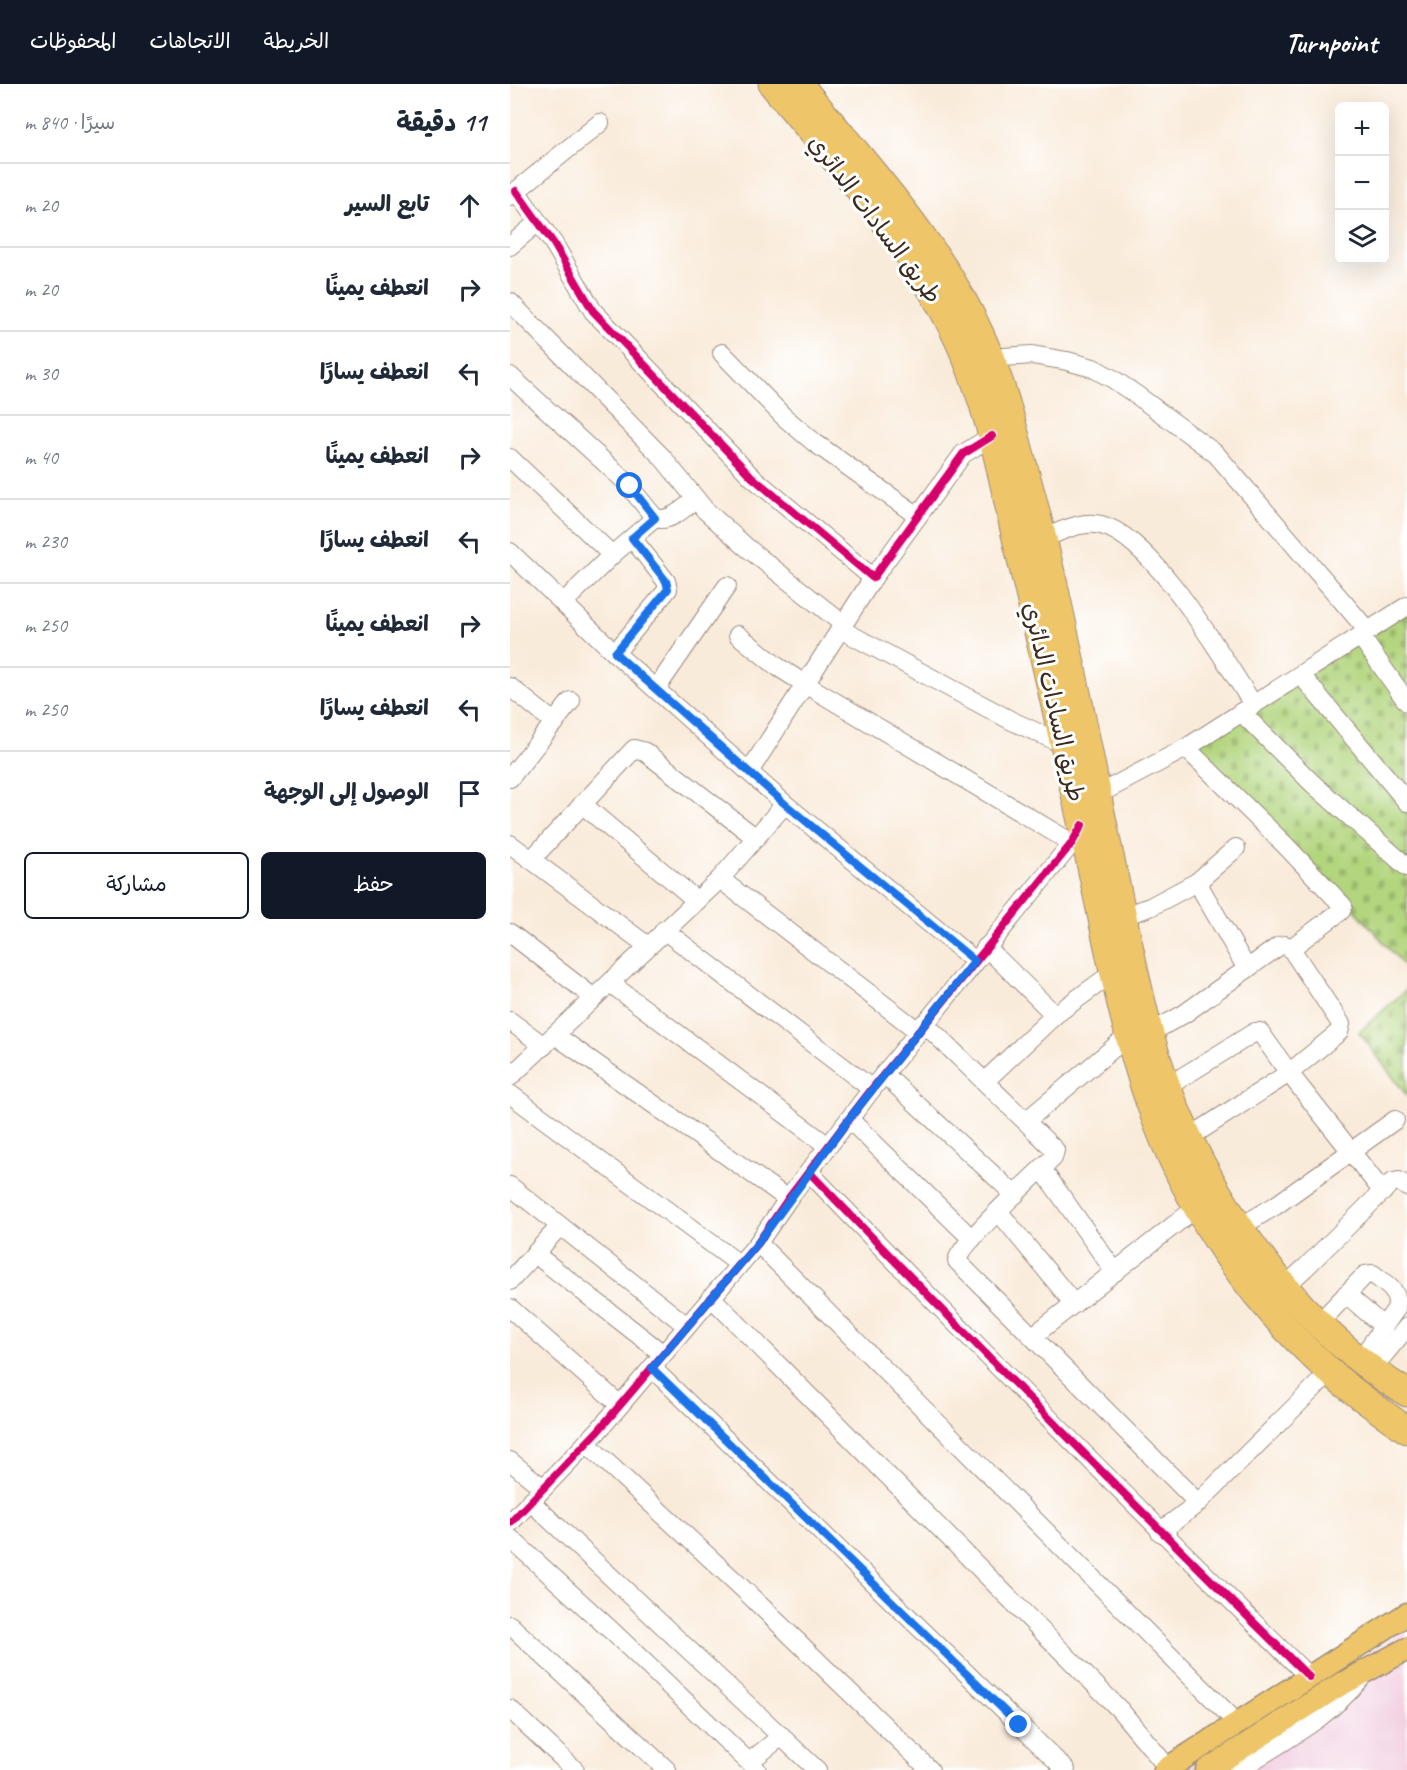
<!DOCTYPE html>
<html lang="ar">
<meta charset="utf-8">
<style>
:root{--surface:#fff;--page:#f6f6f7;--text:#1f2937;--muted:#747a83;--line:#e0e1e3;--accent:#111827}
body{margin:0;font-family:Caveat,"Playpen Sans Arabic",sans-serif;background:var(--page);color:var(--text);direction:rtl}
.controls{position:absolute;right:18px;top:18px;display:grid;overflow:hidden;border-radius:9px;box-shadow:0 6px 24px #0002}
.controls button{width:54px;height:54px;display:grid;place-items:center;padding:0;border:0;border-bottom:2px solid var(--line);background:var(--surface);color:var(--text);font:30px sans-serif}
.stop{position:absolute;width:18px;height:18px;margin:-14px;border:4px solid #1a73e8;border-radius:50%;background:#fff}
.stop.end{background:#1a73e8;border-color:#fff;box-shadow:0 2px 6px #0008}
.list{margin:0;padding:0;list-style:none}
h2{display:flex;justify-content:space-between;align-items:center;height:78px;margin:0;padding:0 24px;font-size:26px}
h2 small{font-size:20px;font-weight:400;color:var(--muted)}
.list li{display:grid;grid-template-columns:39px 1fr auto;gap:18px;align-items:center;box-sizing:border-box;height:84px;padding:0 24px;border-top:2px solid var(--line)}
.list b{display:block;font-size:22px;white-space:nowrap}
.list em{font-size:20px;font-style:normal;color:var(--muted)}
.actions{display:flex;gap:12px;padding:18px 24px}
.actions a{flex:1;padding:14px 0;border:2px solid var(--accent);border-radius:9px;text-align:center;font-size:21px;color:var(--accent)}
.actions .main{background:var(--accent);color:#fff}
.icon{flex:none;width:33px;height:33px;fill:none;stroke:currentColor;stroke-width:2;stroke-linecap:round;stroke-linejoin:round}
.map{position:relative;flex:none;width:897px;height:1686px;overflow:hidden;direction:ltr}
header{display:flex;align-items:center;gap:36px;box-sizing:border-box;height:84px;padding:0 30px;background:var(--accent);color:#fff}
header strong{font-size:28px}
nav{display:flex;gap:33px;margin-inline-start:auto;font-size:21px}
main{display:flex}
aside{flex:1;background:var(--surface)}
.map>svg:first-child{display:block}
.built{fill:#f2cfe1}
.cemetery{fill:url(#cemetery-stones);stroke:#76804e;stroke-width:1.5}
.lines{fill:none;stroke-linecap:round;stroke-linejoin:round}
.minor-casing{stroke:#9a8a7c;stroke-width:20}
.major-casing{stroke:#9a8a7c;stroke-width:25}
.highway-casing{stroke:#9a8a7c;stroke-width:29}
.minor{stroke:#fff;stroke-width:18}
.major{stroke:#eec569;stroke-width:22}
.highway{stroke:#eec569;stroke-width:27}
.cycleway-casing{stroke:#fff;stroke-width:11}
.cycleway{stroke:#d6006c;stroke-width:8}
.route{stroke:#1a73e8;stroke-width:8}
.labels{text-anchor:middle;stroke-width:6;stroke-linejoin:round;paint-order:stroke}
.street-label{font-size:24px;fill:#3b2a1e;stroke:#fff}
</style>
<header>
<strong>Turnpoint</strong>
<nav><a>الخريطة</a><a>الاتجاهات</a><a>المحفوظات</a></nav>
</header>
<main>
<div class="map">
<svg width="897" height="1686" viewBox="0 0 897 1686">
<defs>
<pattern id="cemetery-stones" width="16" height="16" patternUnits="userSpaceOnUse" patternTransform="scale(1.5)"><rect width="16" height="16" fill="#b2d57e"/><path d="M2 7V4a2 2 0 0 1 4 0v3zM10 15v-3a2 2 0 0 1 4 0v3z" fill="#9ab76c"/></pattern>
</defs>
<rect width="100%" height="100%" fill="#fff"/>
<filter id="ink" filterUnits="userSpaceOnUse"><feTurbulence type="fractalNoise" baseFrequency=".0167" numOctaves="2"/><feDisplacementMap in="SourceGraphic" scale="12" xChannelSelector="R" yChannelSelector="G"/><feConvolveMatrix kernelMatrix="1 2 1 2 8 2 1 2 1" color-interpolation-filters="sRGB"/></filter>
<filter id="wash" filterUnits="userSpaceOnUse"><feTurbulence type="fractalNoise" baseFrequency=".008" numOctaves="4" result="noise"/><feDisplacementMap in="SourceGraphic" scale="24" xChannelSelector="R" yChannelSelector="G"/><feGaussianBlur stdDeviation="1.35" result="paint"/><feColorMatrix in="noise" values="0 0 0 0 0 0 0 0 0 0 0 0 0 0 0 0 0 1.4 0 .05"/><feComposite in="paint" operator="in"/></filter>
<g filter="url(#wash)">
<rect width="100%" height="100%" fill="#f9ebda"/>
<polygon class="built" points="897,1545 897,1686 674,1686 838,1580"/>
<g class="cemetery">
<polygon points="897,527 897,885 826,804 693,675 687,660"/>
<polygon points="897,905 897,1012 849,948"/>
</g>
</g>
<g filter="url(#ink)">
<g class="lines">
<defs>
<g id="minor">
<polyline points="6,107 44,160 83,227 242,393 363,494 453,370 482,352"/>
<polyline points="0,112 90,39"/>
<polyline points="0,162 28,138"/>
<polyline points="0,218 152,373 195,426 235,462 333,540"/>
<polyline points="212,269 274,333 305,359 408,432"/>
<polyline points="480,274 522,271 557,277 583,284 603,295 628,312 706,370 858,547"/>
<polyline points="0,292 114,396 145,434"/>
<polyline points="0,374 102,471"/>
<path d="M534,454C552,447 572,436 591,441C643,453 714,576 743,620"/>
<polyline points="0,468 105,569 275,720 465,877"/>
<path d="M53,519L102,471L145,434C160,439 174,424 186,415"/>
<polyline points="330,545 502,637 555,661"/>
<polyline points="228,551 268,583 295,600 562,759"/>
<polyline points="851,553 897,618"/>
<polyline points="105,569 158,505 156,497 122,454"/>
<polyline points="791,591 897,718"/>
<polyline points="0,603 45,639"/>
<polyline points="146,605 217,502"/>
<polyline points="731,628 802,699 897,783"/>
<polyline points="676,664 775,761 833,822 831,827 781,864"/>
<polyline points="239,688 363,494"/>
<polyline points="0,694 61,617"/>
<polyline points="587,711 676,664 897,522"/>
<polyline points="72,720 187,817"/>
<polyline points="0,760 138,862"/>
<polyline points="21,776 124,665 135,668 246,754"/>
<polyline points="210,795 408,947"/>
<polyline points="687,798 737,885"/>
<polyline points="613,832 640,823 687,798 726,764"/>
<polyline points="154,846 362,1005"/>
<polyline points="0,849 84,914"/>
<polyline points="476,863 545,931"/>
<polyline points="100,899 318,1062"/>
<polyline points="0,937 34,962"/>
<path d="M414,939L545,1066L543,1074C528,1088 447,1163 447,1177L688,1419"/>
<polyline points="640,949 674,930 769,862 775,861 780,863 831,940 829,948 779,989 680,1053"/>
<polyline points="45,951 278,1115"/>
<polyline points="374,990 505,1111"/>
<polyline points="0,993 210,795 275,720"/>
<polyline points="475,997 545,931 604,888"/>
<polyline points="658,1002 745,948 750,948 779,989 873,1108"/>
<polyline points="0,1010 229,1180"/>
<polyline points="339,1035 462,1155"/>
<polyline points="516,1037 619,951"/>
<polyline points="532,1085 605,1188"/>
<path d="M299,1088C463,1259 630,1427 799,1593"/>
<polyline points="0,1102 177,1242"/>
<polyline points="489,1128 564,1220"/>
<polyline points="730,1143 765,1122 885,1036"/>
<polyline points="248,1159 727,1639"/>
<polyline points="25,1170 153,1270"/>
<polyline points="0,1197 50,1142"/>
<polyline points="775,1202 795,1184 881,1099 889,1097 897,1103"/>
<polyline points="836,1210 874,1243"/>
<polyline points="201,1213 610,1626 658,1684"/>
<polyline points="0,1224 110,1321"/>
<path d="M808,1240L855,1191L863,1190C875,1200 891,1207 886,1225L850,1276"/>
<polyline points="523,1252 687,1123"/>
<polyline points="142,1284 556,1686"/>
<polyline points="862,1285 897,1243"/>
<polyline points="76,1359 230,1502 420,1686"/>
<polyline points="0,1377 33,1404"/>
<polyline points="20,1417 307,1686"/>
<polyline points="0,1439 88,1347 248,1159 278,1115 362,1005 562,759 572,741"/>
<polyline points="650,1448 688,1419 820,1288"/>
<polyline points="0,1454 105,1550 247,1686"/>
<polyline points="0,1541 157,1686"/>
<polyline points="0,1625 65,1686"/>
<polyline points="239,1678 272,1652"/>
<path d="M728,1686C771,1658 819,1634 851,1594"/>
</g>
<g id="major">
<polyline points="655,1686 897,1530"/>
<polyline points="697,1686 828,1602 897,1565"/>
</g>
<g id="highway">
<path d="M262,0C335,90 421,178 462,289C484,346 495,408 509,467C533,569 557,672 579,774C597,856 612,941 640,1020C675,1121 738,1214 818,1286C842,1308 870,1327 897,1346"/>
<path d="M289,0C359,85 439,169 480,273C495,310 505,349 515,387C551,514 573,644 600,772C613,831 624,890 639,947C677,1086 773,1234 897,1309"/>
</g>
</defs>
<use href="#minor" class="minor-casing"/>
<use href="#major" class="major-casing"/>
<use href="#highway" class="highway-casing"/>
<use href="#minor" class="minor"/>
<use href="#major" class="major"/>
<use href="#highway" class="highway"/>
<defs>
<g id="cycleway">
<polyline points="6,107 44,160 83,227 242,393 363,494 453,370 482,352"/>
<path d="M299,1088C463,1259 630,1427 799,1593"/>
<polyline points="0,1439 88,1347 248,1159 278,1115 362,1005 562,759 572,741"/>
</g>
</defs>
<use href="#cycleway" class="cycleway-casing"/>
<use href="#cycleway" class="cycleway"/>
</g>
</g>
<g class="lines" filter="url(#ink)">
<polyline class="route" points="120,402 145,434 122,454 156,497 158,505 105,569 275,720 465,877 339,1035 248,1159 142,1284 509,1641"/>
</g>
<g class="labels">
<g class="street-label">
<text transform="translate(365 135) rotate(53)" y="8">طريق السادات الدائري</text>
<text transform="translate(544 618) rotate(77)" y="8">طريق السادات الدائري</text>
</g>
</g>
</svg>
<div class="controls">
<button>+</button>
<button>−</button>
<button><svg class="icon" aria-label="layers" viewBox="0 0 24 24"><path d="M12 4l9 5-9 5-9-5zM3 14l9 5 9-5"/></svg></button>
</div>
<div class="stop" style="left:120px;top:402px"></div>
<div class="stop end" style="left:509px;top:1641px"></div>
</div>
<aside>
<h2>11 دقيقة<small>سيرًا · 840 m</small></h2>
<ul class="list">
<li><svg class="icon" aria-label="ahead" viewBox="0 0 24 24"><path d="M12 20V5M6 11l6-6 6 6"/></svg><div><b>تابع السير</b></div><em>20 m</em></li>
<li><svg class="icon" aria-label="right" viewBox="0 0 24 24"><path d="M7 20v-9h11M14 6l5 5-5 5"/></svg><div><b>انعطف يمينًا</b></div><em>20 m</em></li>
<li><svg class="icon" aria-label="left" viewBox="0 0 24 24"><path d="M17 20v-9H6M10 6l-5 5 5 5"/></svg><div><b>انعطف يسارًا</b></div><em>30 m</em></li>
<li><svg class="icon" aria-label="right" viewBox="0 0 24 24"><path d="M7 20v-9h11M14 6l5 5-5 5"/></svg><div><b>انعطف يمينًا</b></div><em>40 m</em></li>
<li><svg class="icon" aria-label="left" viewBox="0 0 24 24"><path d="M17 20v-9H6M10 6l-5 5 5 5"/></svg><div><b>انعطف يسارًا</b></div><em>230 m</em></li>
<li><svg class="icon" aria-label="right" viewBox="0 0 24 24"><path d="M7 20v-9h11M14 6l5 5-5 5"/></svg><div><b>انعطف يمينًا</b></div><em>250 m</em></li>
<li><svg class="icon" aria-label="left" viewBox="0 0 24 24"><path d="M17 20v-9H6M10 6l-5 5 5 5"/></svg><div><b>انعطف يسارًا</b></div><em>250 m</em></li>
<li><svg class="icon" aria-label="arrive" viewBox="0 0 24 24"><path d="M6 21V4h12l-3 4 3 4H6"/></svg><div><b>الوصول إلى الوجهة</b></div></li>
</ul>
<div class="actions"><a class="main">حفظ</a><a>مشاركة</a></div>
</aside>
</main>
